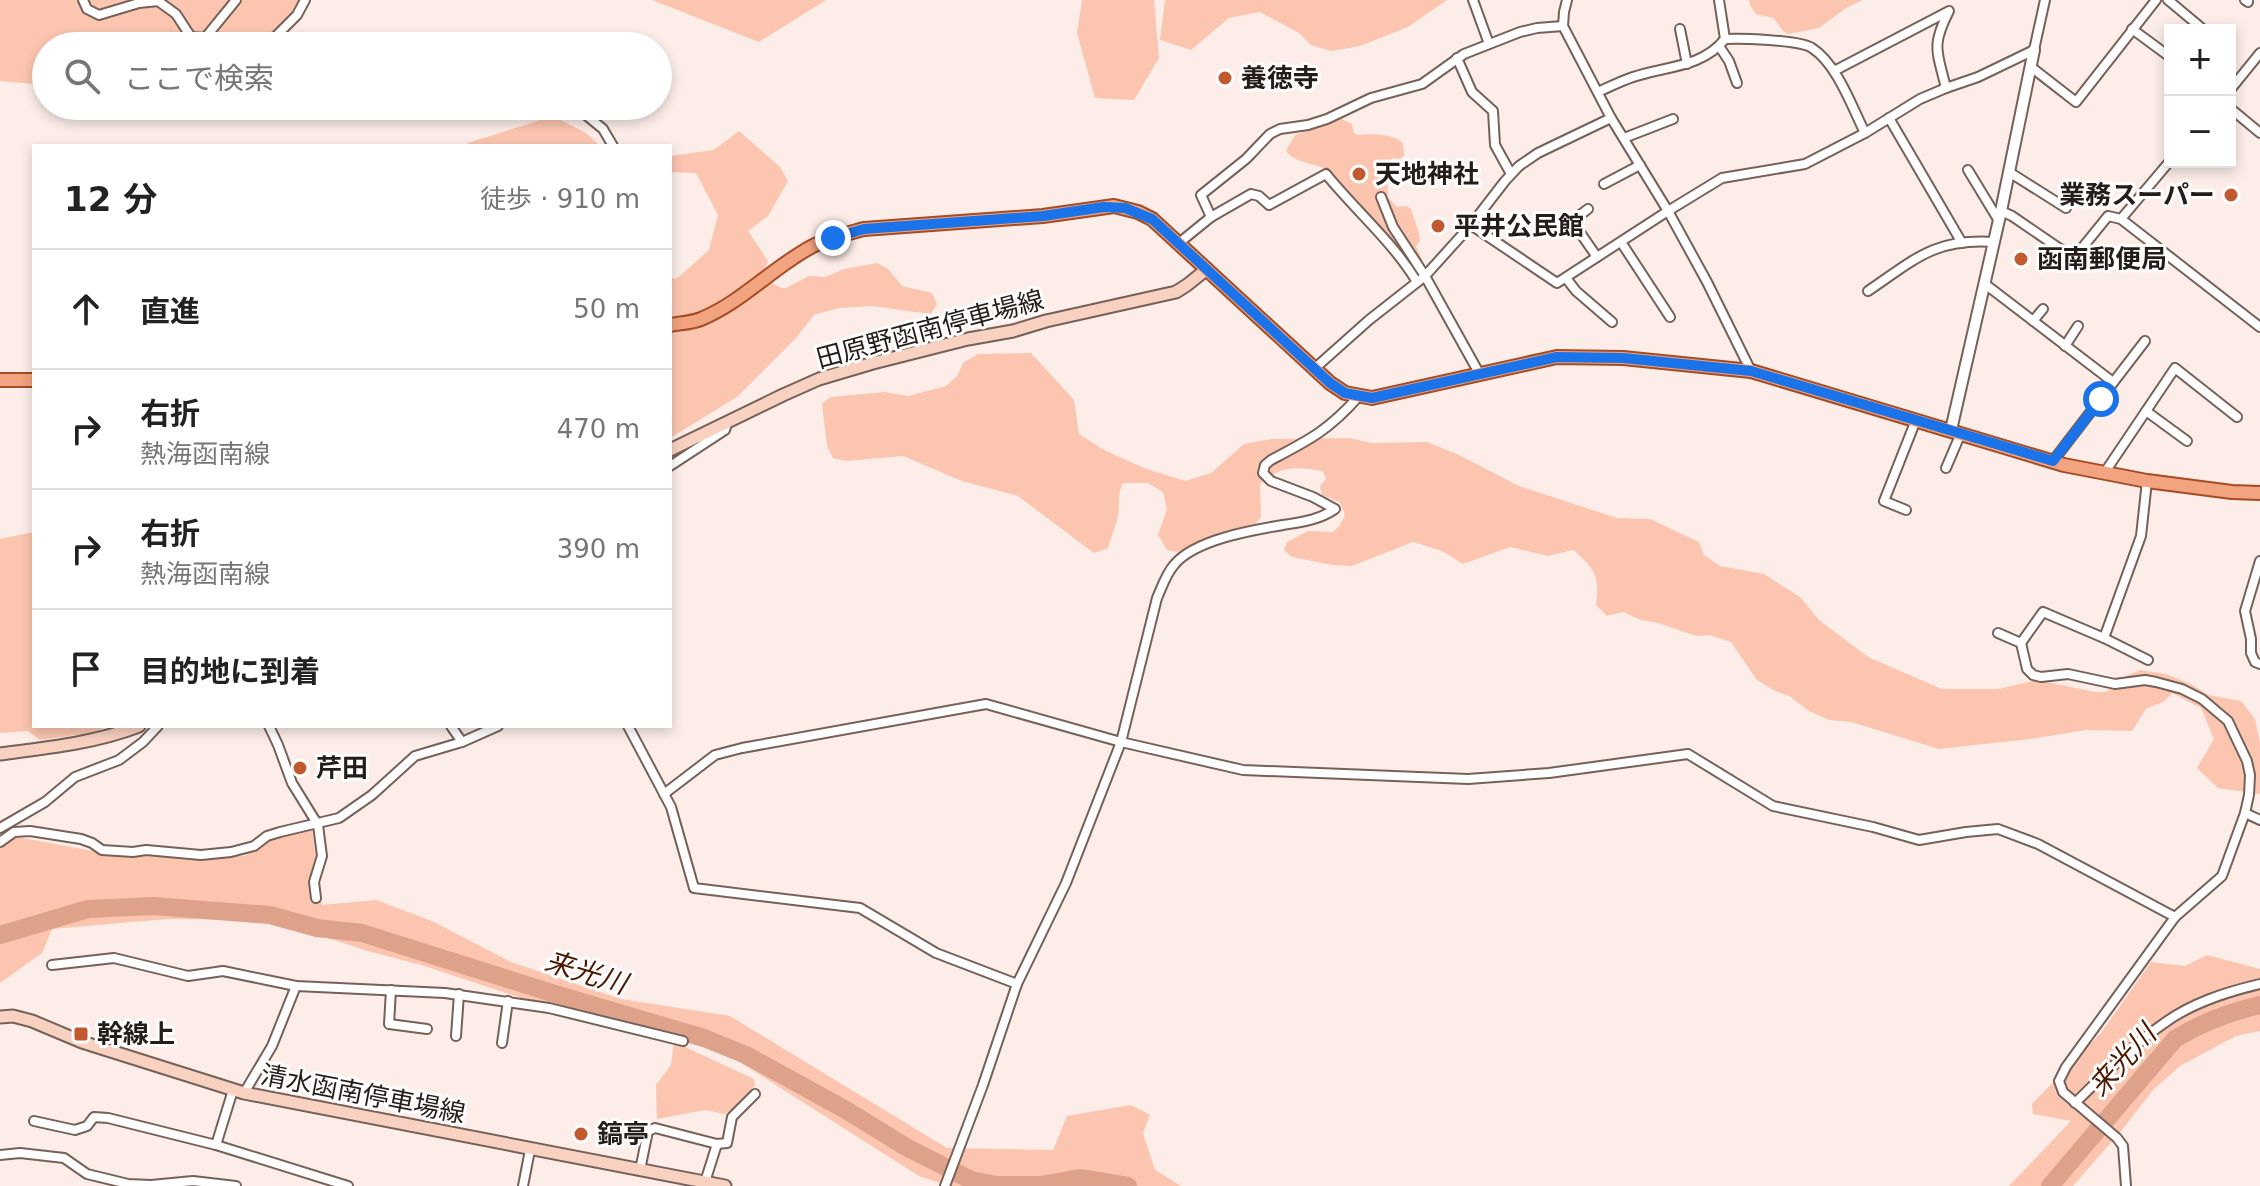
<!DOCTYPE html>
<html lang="ja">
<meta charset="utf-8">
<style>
:root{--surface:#fff;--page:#f2f2f2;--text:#222;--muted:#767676;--line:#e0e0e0}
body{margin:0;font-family:"DejaVu Sans","Noto Sans JP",sans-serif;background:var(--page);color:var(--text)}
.controls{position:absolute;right:24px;top:24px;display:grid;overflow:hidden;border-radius:0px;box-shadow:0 4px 12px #0003}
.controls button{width:72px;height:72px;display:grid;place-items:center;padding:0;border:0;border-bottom:2px solid var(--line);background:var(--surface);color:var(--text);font:40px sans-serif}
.stop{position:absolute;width:24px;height:24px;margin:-18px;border:6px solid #1a73e8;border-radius:50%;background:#fff}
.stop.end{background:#1a73e8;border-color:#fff;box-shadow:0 2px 8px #0008}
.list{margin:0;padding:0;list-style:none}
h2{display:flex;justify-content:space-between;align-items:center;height:104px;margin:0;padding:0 32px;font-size:34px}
h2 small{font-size:26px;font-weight:400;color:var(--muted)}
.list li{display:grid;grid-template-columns:52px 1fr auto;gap:24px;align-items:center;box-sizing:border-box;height:120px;padding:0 32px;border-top:2px solid var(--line)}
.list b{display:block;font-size:30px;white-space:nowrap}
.list p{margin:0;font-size:26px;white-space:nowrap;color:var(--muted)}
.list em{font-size:26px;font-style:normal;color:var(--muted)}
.icon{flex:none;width:44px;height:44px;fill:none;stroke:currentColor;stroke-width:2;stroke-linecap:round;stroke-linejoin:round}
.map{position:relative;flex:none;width:2260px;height:1186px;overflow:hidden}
.search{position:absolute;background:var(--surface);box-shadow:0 4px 12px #0003;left:32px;top:32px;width:640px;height:88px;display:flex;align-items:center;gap:20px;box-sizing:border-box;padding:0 28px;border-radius:44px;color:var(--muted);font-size:30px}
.panel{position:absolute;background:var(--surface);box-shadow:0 4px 12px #0003;left:32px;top:144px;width:640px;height:584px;border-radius:0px}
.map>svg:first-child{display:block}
.green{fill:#fbc5b0}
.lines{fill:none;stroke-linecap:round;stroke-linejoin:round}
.river{stroke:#dea28b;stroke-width:18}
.minor-casing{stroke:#766159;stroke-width:12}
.tertiary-casing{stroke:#766159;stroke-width:14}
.secondary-casing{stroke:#766159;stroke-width:15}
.primary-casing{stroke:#a44c25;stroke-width:16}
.minor{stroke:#fff;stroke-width:8}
.tertiary{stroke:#fff;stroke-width:10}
.secondary{stroke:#f8d1c0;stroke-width:11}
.primary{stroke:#f2a380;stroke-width:12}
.route{stroke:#1a73e8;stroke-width:10}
.poi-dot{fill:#c15a2f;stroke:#fefefe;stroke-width:3}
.labels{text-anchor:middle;stroke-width:6;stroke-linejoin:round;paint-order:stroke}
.poi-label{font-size:26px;font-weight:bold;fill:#251d19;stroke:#fefefe;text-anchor:start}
.street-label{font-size:26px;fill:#251d19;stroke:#fefefe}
.water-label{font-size:28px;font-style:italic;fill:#4d1800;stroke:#fefefe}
</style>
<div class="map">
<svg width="2260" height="1186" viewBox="0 0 2260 1186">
<rect width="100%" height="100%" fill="#fcede8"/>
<g class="green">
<polygon points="0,0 305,0 279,41 278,46 171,46 166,41 115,41 107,46 46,46 46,85 0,81"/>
<polygon points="652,0 826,0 759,42"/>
<polygon points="1082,0 1154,0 1159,58 1134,100 1095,98 1077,33"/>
<polygon points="1165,0 1447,0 1408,27 1360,46 1331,51 1311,45 1299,33 1260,12 1229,18 1191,50 1160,40"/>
<polygon points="1749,0 1863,0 1846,8 1819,28 1788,34 1783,31 1774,18 1756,14 1750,5"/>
<polygon points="553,116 586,133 600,146 466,146 468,143"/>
<path d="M1333,118L1342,119L1352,124L1354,133L1358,135C1367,133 1398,134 1402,143C1404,146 1404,153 1404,156L1399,159L1393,158L1387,169L1388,197L1397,207L1407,206L1411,209L1419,233L1420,241L1416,246L1422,259V264L1417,268L1411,269L1366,210C1356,207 1342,194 1337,185C1334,179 1334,172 1326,169C1313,163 1295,163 1286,151L1295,135L1322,126Z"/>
<polygon points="739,131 780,167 788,181 768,216 748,231 768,261 765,270 744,285 741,298 772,283 784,289 809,276 825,277 844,269 877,263 888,269 902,286 932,293 937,304 931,314 872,306 839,308 814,315 796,338 737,397 670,438 670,277 675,279 680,276 709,250 718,215 696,173 670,172 670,156 714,150"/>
<path d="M1031,353L1074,400L1079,434L1104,450L1144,468L1185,481L1211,473L1244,444L1272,439L1350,438L1371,443L1427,442L1457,454L1519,486L1617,518L1650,519L1699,542L1704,555L1720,566L1764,574L1800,597L1819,620L1868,657L1942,689H1998L2037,680L2095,692H2106L2126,676L2140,670L2166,674L2191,684L2208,695L2241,701L2255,719L2260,743V794L2218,788L2197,768L2214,739L2201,708L2172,693L2165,701L2146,709L2132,731L2086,730L2030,739L1939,749L1851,722L1829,720L1809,711L1789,696L1775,691L1757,680L1731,642L1709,635L1696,636L1658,623L1641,620L1623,612L1607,616L1596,605C1600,577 1595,568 1573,550L1548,556L1510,547L1463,564L1442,551L1413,542L1352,566L1332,565L1292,557L1284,550L1287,542L1308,531L1333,532L1340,525L1345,515L1340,502L1322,495L1320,486L1326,479L1323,471C1296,467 1282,465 1260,484L1261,517L1255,524L1233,530L1178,552L1167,550L1158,535L1167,509L1163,492L1148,483H1123C1117,494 1120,504 1118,516C1116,526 1111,537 1108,548L1094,553L1018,496L962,481L903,456L846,461L833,458L827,446L822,404L830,397L885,392L908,396L946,386L957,376L963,363L978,354Z"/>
<polygon points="34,532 34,726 109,726 90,733 40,740 28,731 0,733 0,539"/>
<polygon points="312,829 322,905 376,900 432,921 511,962 621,999 730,1016 947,1148 1053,1150 1067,1116 1131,1105 1150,1115 1143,1133 1155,1170 1181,1186 949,1186 919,1176 719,1049 642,1027 558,1010 421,965 368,951 272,920 167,919 52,929 42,953 0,983 0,838 17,837 115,855 244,856 271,840"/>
<polygon points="2207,955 2260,969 2260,1031 2236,1036 2180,1066 2152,1091 2122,1130 2073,1186 2009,1186 2071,1121 2033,1114 2032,1104 2101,1033 2151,962 2185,966"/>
<path d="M674,1042L754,1079L755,1086C744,1095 737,1108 724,1114L705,1110L657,1119L656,1085L671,1065Z"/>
</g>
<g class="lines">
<g class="river">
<polyline points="0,935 88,909 153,906 270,915 317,928 362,933 552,993 704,1038 746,1055 846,1110 906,1147 971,1180 997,1185 1041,1185 1080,1178 1128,1186"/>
<path d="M2050,1186L2175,1039C2202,1022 2230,1012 2260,1005"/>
</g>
<defs>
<g id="minor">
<polyline points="83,0 87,9 99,15 139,3 158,1 176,14 191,37 205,38 236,0"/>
<polyline points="1473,0 1489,44"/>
<polyline points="1567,0 1564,12 1563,26 1611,118 1668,211 1707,282 1751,371"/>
<polyline points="1719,0 1725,39"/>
<polyline points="2168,0 2204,30"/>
<polyline points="2245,0 2248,2"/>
<polyline points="1680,29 1687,64"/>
<polyline points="2132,29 2170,57"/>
<polyline points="272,46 273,39 297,15 305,0"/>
<polyline points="1719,46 1729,61 1737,83"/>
<polyline points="1457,58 1472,92 1493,111 1495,145 1511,174"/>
<polyline points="2031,67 2076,102 2156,0"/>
<path d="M1834,71L1949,11C1931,46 1937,51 1946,88"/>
<polyline points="2230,90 2260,53"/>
<path d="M1598,92C1609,87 1621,81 1633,77C1665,66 1702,68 1725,39C1740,38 1800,40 1812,48C1837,64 1852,107 1865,133"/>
<polyline points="575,106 603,129 613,146"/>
<polyline points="2230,108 2260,133"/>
<polyline points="1889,118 1962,243"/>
<polyline points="1624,138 1673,119"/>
<polyline points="2170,161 2121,219 2260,327"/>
<polyline points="1968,170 1999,221"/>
<polyline points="2009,172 2066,208"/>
<polyline points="1604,184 1640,165"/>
<polyline points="1588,209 1572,221 1597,257"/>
<polyline points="2001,211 2012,216 2069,255 2078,253 2108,216 2121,219"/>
<polyline points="1211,217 1201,195 1246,159 1270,134 1280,129 1308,125 1327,119 1371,98 1422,84 1464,54 1520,32 1537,28 1563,26"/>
<polyline points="1471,225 1557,283 1668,211 1722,178 1805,164 1865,133 1920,99 1946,88 1978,77 2034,50 2045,0"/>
<polyline points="1621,242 1670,317"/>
<path d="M1179,243L1211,217L1251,194L1259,196L1269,205L1326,174C1355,210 1393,242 1417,282"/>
<polyline points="1566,278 1576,291 1612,322"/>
<polyline points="1985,284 2113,382"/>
<path d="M1868,291C1914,260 1934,238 1994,242"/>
<polyline points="2033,321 2043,309"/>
<polyline points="2065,346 2078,326"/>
<polyline points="1314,369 1369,320 1425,276 1393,227 1381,197"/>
<polyline points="1479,373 1425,276 1471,225 1505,181 1519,166 1538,153 1611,118"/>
<polyline points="2146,411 2187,441"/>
<polyline points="2053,461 2145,341"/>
<polyline points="670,466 725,430 728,421"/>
<polyline points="1946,468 1961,433"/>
<polyline points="2105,472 2175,368 2237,417"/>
<polyline points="1906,510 1884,501 1916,420"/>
<polyline points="2260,561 2245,611 2251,639 2251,653 2255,662 2260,664"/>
<polyline points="1998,633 2021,643 2027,669 2033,675 2041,677 2068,674 2115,684 2145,680 2156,682 2182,689 2202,699 2228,721 2247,761 2250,775 2249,795 2245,813 2222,876 2175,917 2066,1067 2059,1081 2063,1092 2117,1138 2123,1146 2126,1186"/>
<polyline points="2104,638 2141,536 2147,481"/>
<polyline points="2021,643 2043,612 2104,638 2148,660"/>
<polyline points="269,726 278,745 292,783 318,825 322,856 314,882 316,898"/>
<polyline points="451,726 462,742"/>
<polyline points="628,726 671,807 694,888 860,908 936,953 1017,984"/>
<polyline points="664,794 715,755 742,748 986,704 1121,742 1243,770 1468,779 1549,773 1688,754 1773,806 1873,827 1919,840 1966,832 1998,829 2038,844 2175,917"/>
<polyline points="2245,813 2260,820"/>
<polyline points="0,828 45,802 75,777 119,760 143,742 158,726"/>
<polyline points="0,842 14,832 30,831 81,839 92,843 102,850 133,852 146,850 201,855 231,852 254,846 267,836 280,832 339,818 372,795 415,756 462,742 498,726"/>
<polyline points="52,965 114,958 188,976 223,971 296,986 445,993 549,1008 683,1041"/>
<polyline points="391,990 389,1024 427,1029"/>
<polyline points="456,1036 459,994"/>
<polyline points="502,1043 508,1001"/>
<polyline points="244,1093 272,1046 296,986"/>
<path d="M2075,1103C2103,1076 2131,1046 2163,1024C2191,1003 2226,992 2260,984"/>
<polyline points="34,1121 75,1130 87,1126 94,1117 108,1118 216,1145 348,1186"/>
<polyline points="717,1144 727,1143 732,1117 755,1094"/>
<polyline points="216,1145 233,1090"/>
<polyline points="0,1155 20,1153 64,1158 87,1174 128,1184 151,1185 193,1181 236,1186"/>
<polyline points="640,1170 648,1131 655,1128 717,1144 705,1182"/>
<polyline points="523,1186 530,1150"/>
<path d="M945,1186L983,1085L1017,984L1066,883L1121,742L1157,598C1162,587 1166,574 1174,565C1194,540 1252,530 1283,525C1302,522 1319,520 1335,509L1313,497L1271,481L1263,473L1265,465L1271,460C1309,440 1329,430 1358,397"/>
</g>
<polyline id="tertiary" points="1951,430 2001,211 2034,50"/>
<g id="secondary">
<polyline points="670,450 783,395 819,379 873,363 968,339 1013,331 1046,321 1176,292 1187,285 1207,269"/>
<path d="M0,754C46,748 95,743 139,726"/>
<polyline points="0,1017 13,1016 32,1021 82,1042 244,1093 725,1186"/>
</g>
<g id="primary">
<path d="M670,325C680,323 691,323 701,319C742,302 772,268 811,247C827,238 846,234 864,229L1043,216L1114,206L1138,212L1152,219L1330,383L1345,393L1372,398L1557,357L1623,358L1751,371L2064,465L2147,481L2232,492L2260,493"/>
<polyline points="0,380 34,380"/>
</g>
</defs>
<use href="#minor" class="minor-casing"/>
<use href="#tertiary" class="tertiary-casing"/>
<use href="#secondary" class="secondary-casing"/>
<use href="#primary" class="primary-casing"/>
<use href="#minor" class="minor"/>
<use href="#tertiary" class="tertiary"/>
<use href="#secondary" class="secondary"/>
<use href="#primary" class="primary"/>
</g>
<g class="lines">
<polyline class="route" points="833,238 864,229 1043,216 1104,207 1125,208 1152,219 1330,383 1345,393 1372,398 1557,357 1623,358 1751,371 2053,461 2101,399"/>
</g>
<g class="poi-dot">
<circle cx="1225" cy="78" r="8"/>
<circle cx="1359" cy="174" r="8"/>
<circle cx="2231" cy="195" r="8"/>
<circle cx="1438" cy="226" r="8"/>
<circle cx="2021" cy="259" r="8"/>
<circle cx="300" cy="768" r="8"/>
<rect x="73" y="1026" width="16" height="16" rx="4"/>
<circle cx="581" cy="1134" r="8"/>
</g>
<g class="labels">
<g class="poi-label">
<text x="1241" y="87">養徳寺</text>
<text x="1375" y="183">天地神社</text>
<text x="2215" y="204" text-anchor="end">業務スーパー</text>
<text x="1454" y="235">平井公民館</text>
<text x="2037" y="268">函南郵便局</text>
<text x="316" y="777">芹田</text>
<text x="97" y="1043">幹線上</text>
<text x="597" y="1143">鎬亭</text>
</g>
<g class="street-label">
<text transform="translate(930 329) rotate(-15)" y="9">田原野函南停車場線</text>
<text transform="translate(363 1094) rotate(11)" y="9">清水函南停車場線</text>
</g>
<g class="water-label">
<text transform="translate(586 972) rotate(17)" y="10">来光川</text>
<text transform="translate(2122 1060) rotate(-48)" y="10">来光川</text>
</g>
</g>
</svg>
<div class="controls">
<button>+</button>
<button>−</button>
</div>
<div class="stop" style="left:2101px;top:399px"></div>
<div class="stop end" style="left:833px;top:238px"></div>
<div class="search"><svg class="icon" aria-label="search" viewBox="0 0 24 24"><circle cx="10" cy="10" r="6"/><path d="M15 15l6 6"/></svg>ここで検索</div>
<section class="panel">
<h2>12 分<small>徒歩 · 910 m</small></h2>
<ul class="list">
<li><svg class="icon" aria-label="ahead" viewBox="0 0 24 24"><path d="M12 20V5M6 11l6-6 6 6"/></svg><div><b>直進</b></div><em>50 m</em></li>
<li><svg class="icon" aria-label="right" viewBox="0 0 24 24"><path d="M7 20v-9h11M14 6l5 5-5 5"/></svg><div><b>右折</b><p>熱海函南線</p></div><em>470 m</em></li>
<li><svg class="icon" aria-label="right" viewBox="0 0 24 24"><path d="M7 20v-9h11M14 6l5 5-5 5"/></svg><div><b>右折</b><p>熱海函南線</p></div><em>390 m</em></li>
<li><svg class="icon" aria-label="arrive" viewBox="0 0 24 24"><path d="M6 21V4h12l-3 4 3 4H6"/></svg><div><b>目的地に到着</b></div></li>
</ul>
</section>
</div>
